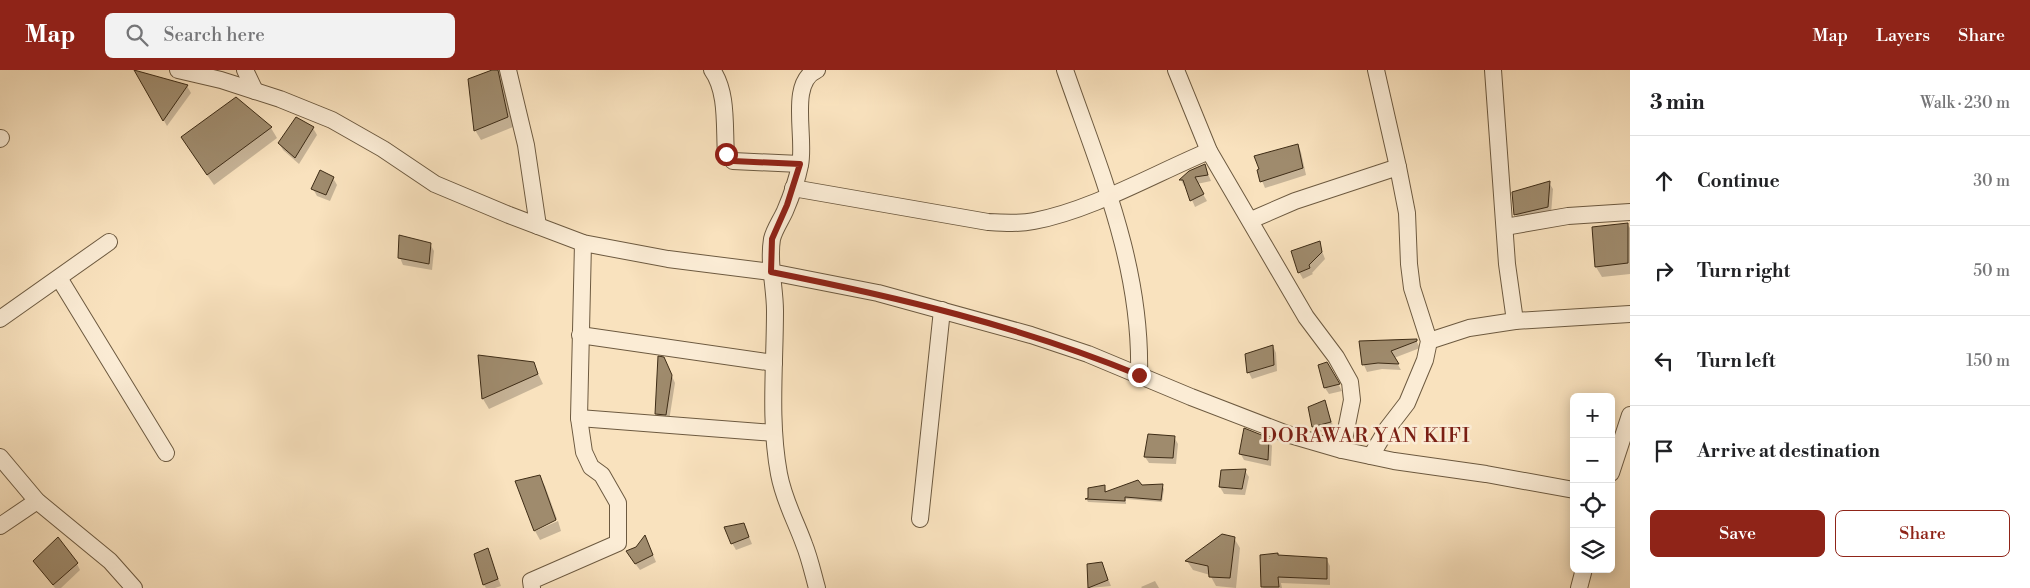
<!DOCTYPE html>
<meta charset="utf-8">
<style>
:root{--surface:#fff;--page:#f2f2f2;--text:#202124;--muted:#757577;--line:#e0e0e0;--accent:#8f2418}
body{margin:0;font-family:"Libre Bodoni",serif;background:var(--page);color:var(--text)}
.controls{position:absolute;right:15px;bottom:15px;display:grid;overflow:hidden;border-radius:8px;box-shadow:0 2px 12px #0003}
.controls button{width:45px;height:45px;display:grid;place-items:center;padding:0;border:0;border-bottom:1px solid var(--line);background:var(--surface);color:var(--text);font:25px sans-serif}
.stop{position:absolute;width:15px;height:15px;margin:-11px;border:4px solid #8f2418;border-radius:50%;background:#fff}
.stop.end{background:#8f2418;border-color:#fff;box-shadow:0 1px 5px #0008}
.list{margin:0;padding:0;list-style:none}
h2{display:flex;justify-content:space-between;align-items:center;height:65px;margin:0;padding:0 20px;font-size:21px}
h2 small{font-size:16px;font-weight:400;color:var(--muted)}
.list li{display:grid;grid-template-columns:32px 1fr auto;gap:15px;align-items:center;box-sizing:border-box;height:90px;padding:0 20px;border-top:1px solid var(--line)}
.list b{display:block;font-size:19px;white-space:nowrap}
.list em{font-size:16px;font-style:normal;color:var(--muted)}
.actions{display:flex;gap:10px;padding:15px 20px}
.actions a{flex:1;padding:11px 0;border:1px solid var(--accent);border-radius:8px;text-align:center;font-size:18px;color:var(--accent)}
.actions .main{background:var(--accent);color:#fff}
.icon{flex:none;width:28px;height:28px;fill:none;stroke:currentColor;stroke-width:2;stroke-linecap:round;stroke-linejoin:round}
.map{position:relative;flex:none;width:1630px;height:518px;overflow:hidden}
header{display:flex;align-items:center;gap:30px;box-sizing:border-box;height:70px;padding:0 25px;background:var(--accent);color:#fff}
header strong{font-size:24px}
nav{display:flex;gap:28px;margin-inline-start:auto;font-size:18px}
.search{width:350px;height:45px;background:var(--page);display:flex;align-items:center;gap:12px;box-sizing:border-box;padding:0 18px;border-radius:8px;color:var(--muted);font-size:19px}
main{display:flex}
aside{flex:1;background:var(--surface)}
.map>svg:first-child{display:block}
.shadow{fill:#0003}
.building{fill:#9f8b6d;stroke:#3e2c16}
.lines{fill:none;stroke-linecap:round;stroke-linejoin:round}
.minor-casing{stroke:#6d5a40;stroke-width:18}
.minor{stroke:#fbecd5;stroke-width:16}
.route{stroke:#8f2418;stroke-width:6}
.labels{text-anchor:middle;stroke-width:5;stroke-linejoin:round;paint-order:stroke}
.quarter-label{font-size:20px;letter-spacing:1px;fill:#7a1f14;stroke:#fbecd5}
</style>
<header>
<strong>Map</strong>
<div class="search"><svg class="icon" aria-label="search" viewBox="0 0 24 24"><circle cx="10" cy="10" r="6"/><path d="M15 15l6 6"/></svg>Search here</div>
<nav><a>Map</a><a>Layers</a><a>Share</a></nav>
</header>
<main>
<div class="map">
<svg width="1630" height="518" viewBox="0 0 1630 518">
<rect width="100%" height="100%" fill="#f9e2be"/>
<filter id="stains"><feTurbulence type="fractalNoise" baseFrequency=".004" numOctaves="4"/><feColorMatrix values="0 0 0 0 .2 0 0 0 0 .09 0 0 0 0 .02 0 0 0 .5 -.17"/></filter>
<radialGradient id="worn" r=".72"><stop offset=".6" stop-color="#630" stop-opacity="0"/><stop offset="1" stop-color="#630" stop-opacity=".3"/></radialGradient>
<g class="shadow">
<polygon points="495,0 498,0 503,9 513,57 481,70 475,60"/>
<polygon points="136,1 187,16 191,23 167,56"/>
<polygon points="236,29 271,58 277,68 214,115 188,77"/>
<polygon points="313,58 317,65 299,94 283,80 279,73"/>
<polygon points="1298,75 1301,82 1306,105 1265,118 1258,101"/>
<polygon points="1204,95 1211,111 1197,114 1207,131 1195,137 1186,116 1184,116 1181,110 1189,102"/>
<polygon points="333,108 337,115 330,131 317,126 313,119"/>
<polygon points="1549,113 1553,119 1551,144 1519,151 1516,145 1513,122"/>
<polygon points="1627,154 1630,158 1630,204 1602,207 1596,197"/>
<polygon points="1319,173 1325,189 1312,203 1313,204 1303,209 1299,202"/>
<polygon points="430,174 434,181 432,200 403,195 400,188"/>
<polygon points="1416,270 1420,278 1394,288 1401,300 1382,299 1367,302 1364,295 1360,273"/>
<polygon points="1273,276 1276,283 1277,301 1252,309 1249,303 1246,285"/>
<polygon points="480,286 533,293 543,314 489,339 483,329"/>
<polygon points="1327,293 1342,321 1329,324 1325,318"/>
<polygon points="667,295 675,313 669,351 661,350 657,344"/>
<polygon points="1324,331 1334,358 1317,363 1313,356"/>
<polygon points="1174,367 1178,374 1176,394 1149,393 1145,387"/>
<polygon points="1268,369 1272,376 1271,396 1244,390 1240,383"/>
<polygon points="1222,401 1245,401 1249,407 1245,425 1224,424 1220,417"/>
<polygon points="539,406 545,416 557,449 534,459"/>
<polygon points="1105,416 1106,423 1141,416 1162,416 1164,419 1162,432 1126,429 1126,434 1088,432 1087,430"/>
<polygon points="558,451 561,461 540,470 535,461"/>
<polygon points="744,454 752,474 736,480 732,473"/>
<polygon points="1234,468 1240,478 1236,518 1216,516 1210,505 1193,500 1187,491"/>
<polygon points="648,473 656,492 640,500 631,488"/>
<polygon points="488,480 501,516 495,518 486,518 484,515"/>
<polygon points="1278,486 1327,490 1330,496 1330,515 1281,513 1282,518 1263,518"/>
<polygon points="34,491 77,494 80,500 61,518 55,518"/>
<polygon points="1102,493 1111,516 1089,518 1088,495"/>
<polygon points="1155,511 1159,518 1142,518 1141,517"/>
</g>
<g class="building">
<polygon points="134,0 188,15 163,51"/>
<polygon points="492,0 498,0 508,47 474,61 468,9"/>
<polygon points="236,27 272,57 207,105 181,67"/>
<polygon points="296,47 314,57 295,88 278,73"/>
<polygon points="1298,74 1303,98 1260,112 1257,100 1259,99 1254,86"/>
<polygon points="1205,94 1208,105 1195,107 1204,124 1190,131 1183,110 1179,110 1189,101"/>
<polygon points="320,100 334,107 326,125 311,119"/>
<polygon points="1550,111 1548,137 1514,145 1512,122"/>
<polygon points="1628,153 1628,193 1595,197 1592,157"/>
<polygon points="399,165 431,173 429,194 398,188"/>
<polygon points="1320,171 1322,182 1309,195 1310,198 1298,203 1291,181"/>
<polygon points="1417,269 1417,271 1391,281 1399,294 1378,293 1362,295 1359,271"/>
<polygon points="1273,275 1274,295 1247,303 1245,284"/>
<polygon points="478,285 534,292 538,304 482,329"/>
<polygon points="658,286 664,287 672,305 666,345 655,344"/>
<polygon points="1327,292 1340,314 1324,318 1318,295"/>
<polygon points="1325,330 1331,352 1312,357 1308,337"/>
<polygon points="1244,358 1269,368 1268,390 1239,384"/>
<polygon points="1148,364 1175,366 1173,388 1144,387"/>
<polygon points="1246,399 1242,419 1219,417 1221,400"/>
<polygon points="540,405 556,450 534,461 515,411"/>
<polygon points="1138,410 1142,415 1163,414 1161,430 1125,427 1125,431 1085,429 1088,428 1088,418 1105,415 1105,422"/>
<polygon points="744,453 749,467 731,474 724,457"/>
<polygon points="1222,464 1235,467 1230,508 1209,507 1208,496 1185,491"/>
<polygon points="645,465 653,485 635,494 626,481 636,477"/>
<polygon points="58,467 78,493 53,515 33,491"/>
<polygon points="488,478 498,509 483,515 474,484"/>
<polygon points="1278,483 1278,485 1327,488 1327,509 1278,507 1279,517 1261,517 1260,485"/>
<polygon points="1102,492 1108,510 1088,518 1087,494"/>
</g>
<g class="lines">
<defs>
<g id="minor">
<polyline points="178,0 221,10 280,29 332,50 383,79 435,114 509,145 583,173 668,189 771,202 878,223 1031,265 1088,284 1191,327 1287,364 1342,380 1394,391 1486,404 1574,420"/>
<polyline points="245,0 255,21"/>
<polyline points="508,0 526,75 538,156"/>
<path d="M712,0C728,22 724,58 726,84L733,91L800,94"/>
<path d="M817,0C788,12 806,68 800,95C797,110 791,127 785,141C781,150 774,160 772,169C768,193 775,217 775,241C775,295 769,350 779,404C784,431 795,449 804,474C810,489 813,504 817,518"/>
<path d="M1065,0C1100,101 1142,196 1139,305"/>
<polyline points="1176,0 1209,81 1306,247 1336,287 1350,312 1352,330 1342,380"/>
<polyline points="1493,0 1507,194 1515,251"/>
<polyline points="0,69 1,68"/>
<path d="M793,118L988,152C1004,153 1019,154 1034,151C1092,140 1154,104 1209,81"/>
<polyline points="1251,150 1295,131 1398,97"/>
<polyline points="1505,157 1568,146 1630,142"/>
<polyline points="59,208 166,383"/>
<polyline points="0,249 109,172"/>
<polyline points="580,265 774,293"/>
<polyline points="1429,271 1469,258 1515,251 1630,244"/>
<polyline points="579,348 774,363"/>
<polyline points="1371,386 1387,359 1407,333 1425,290 1429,271 1412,218 1409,194 1407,143 1398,97 1376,0"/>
<polyline points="0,387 37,431 110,491 134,518"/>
<polyline points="1611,403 1630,345"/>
<polyline points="920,449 942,240"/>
<polyline points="0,456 37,431"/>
<polyline points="532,518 531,511 618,473 618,433 602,405 591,397 584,382 579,348 583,173"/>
<polyline points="1579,518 1584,499"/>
</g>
</defs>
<use href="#minor" class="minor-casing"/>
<use href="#minor" class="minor"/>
</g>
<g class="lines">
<path class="route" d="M726,84L733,91L800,94L787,135L772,169L771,202C897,227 1020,256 1139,305"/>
</g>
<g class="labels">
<g class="quarter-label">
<text x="1366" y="372">DORAWAR YAN KIFI</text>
</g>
</g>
<rect width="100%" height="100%" filter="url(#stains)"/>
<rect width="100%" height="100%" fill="url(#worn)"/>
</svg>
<div class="controls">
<button>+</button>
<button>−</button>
<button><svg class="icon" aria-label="locate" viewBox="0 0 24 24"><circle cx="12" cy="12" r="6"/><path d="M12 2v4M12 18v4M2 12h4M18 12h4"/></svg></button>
<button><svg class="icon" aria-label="layers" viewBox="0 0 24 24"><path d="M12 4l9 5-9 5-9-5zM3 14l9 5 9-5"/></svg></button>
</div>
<div class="stop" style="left:726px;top:84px"></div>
<div class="stop end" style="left:1139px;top:305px"></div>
</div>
<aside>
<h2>3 min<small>Walk · 230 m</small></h2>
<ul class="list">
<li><svg class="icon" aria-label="ahead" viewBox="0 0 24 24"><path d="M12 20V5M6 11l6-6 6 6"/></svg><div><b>Continue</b></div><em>30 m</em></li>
<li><svg class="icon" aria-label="right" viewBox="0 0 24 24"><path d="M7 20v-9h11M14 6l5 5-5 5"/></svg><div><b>Turn right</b></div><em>50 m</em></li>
<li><svg class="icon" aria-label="left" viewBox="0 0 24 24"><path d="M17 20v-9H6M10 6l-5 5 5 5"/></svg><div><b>Turn left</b></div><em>150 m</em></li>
<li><svg class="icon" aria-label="arrive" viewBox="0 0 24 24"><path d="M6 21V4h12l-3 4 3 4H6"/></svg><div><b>Arrive at destination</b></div></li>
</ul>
<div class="actions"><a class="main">Save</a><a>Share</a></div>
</aside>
</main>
